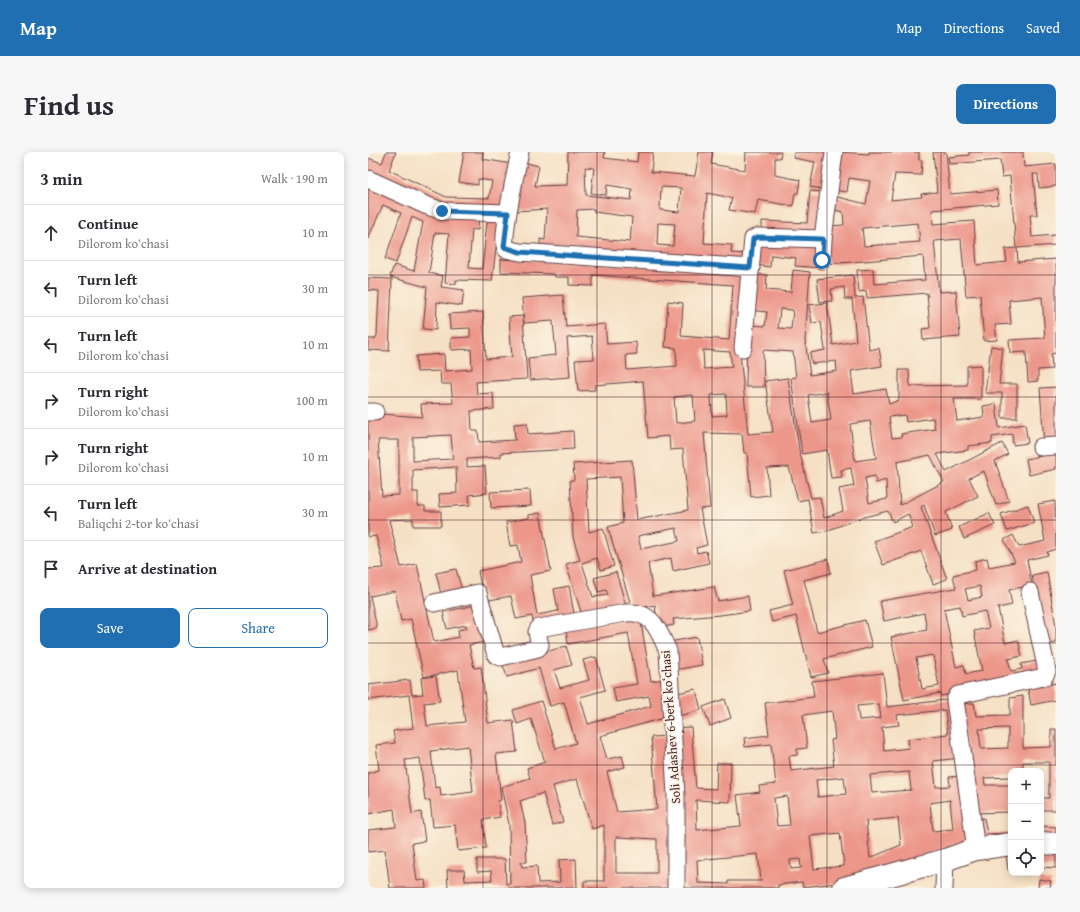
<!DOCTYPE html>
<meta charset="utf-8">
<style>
:root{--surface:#fff;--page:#f7f7f7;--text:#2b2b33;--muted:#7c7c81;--line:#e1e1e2;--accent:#1f6fb2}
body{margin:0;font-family:"Gentium Book Plus",serif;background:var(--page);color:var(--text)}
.controls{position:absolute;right:12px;bottom:12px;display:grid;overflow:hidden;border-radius:8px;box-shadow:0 2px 10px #0003}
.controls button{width:36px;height:36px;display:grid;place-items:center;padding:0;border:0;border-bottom:1px solid var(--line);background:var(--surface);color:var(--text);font:20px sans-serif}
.stop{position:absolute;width:12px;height:12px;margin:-9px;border:3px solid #1f6fb2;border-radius:50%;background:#fff}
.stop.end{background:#1f6fb2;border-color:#fff;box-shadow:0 1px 4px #0008}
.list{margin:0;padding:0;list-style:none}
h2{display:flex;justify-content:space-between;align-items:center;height:52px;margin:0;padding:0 16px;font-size:17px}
h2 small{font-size:13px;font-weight:400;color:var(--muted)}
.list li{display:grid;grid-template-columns:26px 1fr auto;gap:12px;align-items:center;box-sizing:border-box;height:56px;padding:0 16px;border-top:1px solid var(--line)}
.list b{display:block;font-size:15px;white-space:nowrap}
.list p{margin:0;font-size:13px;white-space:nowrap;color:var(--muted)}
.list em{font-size:13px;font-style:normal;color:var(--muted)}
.actions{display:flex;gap:8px;padding:12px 16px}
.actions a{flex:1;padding:9px 0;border:1px solid var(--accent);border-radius:8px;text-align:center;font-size:14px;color:var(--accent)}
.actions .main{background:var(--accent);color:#fff}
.icon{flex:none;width:22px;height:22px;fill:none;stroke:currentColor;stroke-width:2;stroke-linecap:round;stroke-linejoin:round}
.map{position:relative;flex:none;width:688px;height:736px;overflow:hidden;border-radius:8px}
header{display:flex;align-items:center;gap:24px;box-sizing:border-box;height:56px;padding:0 20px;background:var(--accent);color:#fff}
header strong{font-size:19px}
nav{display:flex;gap:22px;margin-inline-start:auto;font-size:14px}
.intro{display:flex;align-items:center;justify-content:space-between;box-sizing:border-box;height:96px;padding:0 24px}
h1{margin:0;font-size:28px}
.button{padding:10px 18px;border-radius:8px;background:var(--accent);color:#fff;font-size:14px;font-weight:700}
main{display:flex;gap:24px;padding:0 24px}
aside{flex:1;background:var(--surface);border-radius:8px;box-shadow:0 2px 10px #0003}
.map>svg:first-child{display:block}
.building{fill:#ec978a;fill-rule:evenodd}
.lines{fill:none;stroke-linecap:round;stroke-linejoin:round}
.minor-casing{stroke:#643c42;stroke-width:19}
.tertiary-casing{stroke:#643c42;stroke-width:24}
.minor{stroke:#fff;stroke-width:17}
.tertiary{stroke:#fff;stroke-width:22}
.route{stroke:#1f6fb2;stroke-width:5}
.grid{fill:none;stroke:#4a1f2b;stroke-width:1;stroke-opacity:0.55}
.labels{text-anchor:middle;stroke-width:3.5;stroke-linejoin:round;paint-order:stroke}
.street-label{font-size:13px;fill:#4a1f2b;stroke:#fcf5e5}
</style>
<header>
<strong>Map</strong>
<nav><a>Map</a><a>Directions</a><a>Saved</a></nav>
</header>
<div class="intro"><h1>Find us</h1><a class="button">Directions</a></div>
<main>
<aside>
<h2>3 min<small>Walk · 190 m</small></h2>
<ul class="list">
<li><svg class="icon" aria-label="ahead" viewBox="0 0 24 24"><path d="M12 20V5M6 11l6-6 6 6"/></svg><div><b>Continue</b><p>Dilorom koʻchasi</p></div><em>10 m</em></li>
<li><svg class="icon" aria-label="left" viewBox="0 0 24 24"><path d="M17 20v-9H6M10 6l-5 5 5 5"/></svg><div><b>Turn left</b><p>Dilorom koʻchasi</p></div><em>30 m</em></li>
<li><svg class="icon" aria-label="left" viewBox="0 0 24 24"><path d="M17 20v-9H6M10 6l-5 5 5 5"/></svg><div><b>Turn left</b><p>Dilorom koʻchasi</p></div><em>10 m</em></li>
<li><svg class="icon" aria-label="right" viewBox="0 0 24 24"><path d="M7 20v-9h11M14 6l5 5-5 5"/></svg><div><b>Turn right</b><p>Dilorom koʻchasi</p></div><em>100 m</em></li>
<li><svg class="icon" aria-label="right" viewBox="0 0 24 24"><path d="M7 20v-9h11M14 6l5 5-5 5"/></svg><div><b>Turn right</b><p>Dilorom koʻchasi</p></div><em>10 m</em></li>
<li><svg class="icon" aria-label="left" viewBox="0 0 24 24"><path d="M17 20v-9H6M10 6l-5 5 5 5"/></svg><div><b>Turn left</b><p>Baliqchi 2-tor koʻchasi</p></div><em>30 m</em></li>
<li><svg class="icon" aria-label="arrive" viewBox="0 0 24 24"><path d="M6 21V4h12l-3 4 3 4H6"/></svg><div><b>Arrive at destination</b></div></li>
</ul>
<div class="actions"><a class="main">Save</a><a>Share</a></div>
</aside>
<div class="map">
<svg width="688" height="736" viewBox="0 0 688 736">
<rect width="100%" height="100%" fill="#fcf5e5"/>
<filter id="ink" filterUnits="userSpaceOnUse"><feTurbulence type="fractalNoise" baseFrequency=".025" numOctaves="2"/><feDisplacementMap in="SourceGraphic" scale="8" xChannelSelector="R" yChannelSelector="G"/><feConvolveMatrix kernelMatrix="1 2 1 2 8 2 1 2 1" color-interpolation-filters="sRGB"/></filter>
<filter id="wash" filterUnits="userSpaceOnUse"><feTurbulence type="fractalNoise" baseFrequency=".012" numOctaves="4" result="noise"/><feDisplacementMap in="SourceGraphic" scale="16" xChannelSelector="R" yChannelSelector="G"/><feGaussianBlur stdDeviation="0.9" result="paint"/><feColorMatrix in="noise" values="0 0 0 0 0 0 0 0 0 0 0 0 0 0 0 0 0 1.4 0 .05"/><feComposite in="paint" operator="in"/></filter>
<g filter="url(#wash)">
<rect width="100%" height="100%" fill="#f5e0c4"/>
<g id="blocks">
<g class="building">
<polygon points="18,0 28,0 21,18 78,45 121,46 124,29 110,27 110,33 91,30 96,0 115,0 114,7 144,12 136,58 79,58 0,23 0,6 14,11"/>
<path d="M200,0H237L236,6L269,10L270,0H285L283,20L327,24L331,0H345L343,12L377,18L378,0H413L412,6H407V23L432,28L430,41H427L425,54L390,48L387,62L361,58L364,46L339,41L336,91L364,93L363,101L382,102L381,112L172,98V87L177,88L179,57L148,59L154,10L171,14L167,34L199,33ZM217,15L226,16L223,41L238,43L239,33L264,37L263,48L218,43ZM293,35L313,36L311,60L292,58ZM226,57V60L264,65L262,90L208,85L209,58ZM290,71L307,72L305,94L289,93Z"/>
<polygon points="427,0 462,0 454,37 442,35 447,10 426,6"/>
<path d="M470,0L501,2V0H551V8H554L553,23L527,22L523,48L554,45L553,42L569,40L565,0H578L582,42L629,38L630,52L564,58L565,72L606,69L609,113L639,110L637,97L648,96L642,24L634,25L632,8L581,12L580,5L601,3V0H655L656,15L688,12V34L671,36L670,22H665L669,63H662L664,85L688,83V93L649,96L650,110L688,107V201L683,202L684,217L670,218V229L660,230L658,200L642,201L641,188L677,186L674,145L641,148L643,172L627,173L629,188L616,189L612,143L598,144L593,87L566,89L571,140L588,139L592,185L555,188L554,177L562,176L559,141L499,146L498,139L491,140L489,118L505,117L506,132L557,128L555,104L460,112L459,74L476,73L475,60L463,57L466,44L498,52L502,29L481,26L479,40L465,38ZM550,71L552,90L496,94L494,76Z"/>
<polygon points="0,31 111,63 110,78 104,77 101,116 114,117 120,61 132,63 124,129 88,128 88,132 77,131 81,82 67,81 61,121 75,124 73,135 96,138 94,154 69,150 68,178 55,177 59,135 22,125 26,113 46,119 55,70 44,65 28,111 17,107 33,61 15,53 0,87"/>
<polygon points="442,39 456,40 452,86 394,83 394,69 439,71"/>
<polygon points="389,86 454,92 452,116 427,114 428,106 403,103 402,115 387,113"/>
<path d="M133,107L379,119L372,201L380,282L405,280L397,229L420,226L431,297L443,346L452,345L456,366L475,359L471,337L486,334L483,316L473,318L474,325L463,326L459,298L434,302L423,226L428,225L425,200L395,198L396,235H378L379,173L397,174L399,160L380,158L386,122L399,123L398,138L423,140L425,118L442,120L437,188L442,223L469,219L468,209L444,212L442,201L457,198L453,170L444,171L441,153L459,151L465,193L488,189L484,147H477L476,135L463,137L464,149L452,150L449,127L485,123L487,146L495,145L501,198L511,196L514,214L483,219L486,242L518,237L521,252L531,248V218H541L542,234L599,233V214L613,213V247H586L589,269L616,265L615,254L628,252L631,276L657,272L660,291L645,293L644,282L624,285V291L600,294V298L569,302L578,320L634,291L640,302L627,309L641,349L628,353L616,319L601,326L610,344L578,360L584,378L567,384L556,353L553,355L579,427L565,432L553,399L515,413L506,389L545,375L540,362L525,370L520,359L492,366L458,379L446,381L440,347L430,349L421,315L399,316L401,343L383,345L379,301H376L374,282L336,281L342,356L332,357L339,393L328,396L329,401L338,399L341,411L305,419L303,406L280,411L285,444L346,435L350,449L380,444L382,459L352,463L305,467L306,473L290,476L287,453L264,457L240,375L255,371L252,325L218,327L221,380L235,376L246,414L233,418L229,406L214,411L225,445L240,443L238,438L230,440L226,426L248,420L258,454L213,460L198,412L212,408L205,385L202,328H206L205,312L264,308L269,368L320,358L315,297L302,298L301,284L280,286L275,229L227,233V238L210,239L207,208L226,207L224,184L199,186L202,225L162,228L160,206L188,203L185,169L156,171L154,146L195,143L198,175L237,172L239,192L268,190L269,202L258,203L259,218L309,214L308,196L297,195L300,149L315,151L313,184L361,188L365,133L225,123V134L201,133V125H187L186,122L133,120ZM412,157L425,158L423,177L410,176ZM335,198L362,200L364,215L336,217ZM459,240L463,268L444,271L440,243ZM358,242L359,263L344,264L343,243ZM325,243L327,269L308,271L306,245ZM537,263L538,270L565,266L567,277L533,282L534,285L524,286L521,265ZM502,269L508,306L487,309L482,272ZM562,303L576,330L532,353L529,310ZM507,324L508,331L518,328L519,347L501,351L497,326ZM308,376L311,389L273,397L270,384Z"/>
<polygon points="0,126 24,127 21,199 0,198 0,187 7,187 9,183 11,139 0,138"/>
<path d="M115,160L118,207L144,205L141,165L155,164L159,227L108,230L109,242L125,241L126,257L103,259L104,279H110L111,290L147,288L146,272L159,271L160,282L205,279L206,297L133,301V305L99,307V315L117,314L119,341L101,343L102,353L72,355L71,342L89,341L88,315L45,318V340H50V354H57V359H73V374H45V367L21,368L33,415L49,412L66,490L91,485L90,478L99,476L98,473L79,477L75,460L108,453L116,490L101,493L106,516L113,515L120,571L145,568L149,600L128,602L133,648L130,649L132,665L115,668L118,696L90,699L87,673L65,675L62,648L57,649L52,606L37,608L44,662L53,660L57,689L44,691L49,729L57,728L58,736H22L17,698L0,700V678L28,675L26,657L0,662V621L11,618L8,593L27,591L25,579L45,576L41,543L0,548V533L42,528L44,543L55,542L53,526L68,524L72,549L56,551L59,574L97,570L90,518L56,525L43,467L33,469L27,439L2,444L9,476L0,478V417L16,416L8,384L0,385V261L54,265L53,252L85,251L83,232H73L72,219L49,220L48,204L76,202L77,219L104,217L103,197L83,198V186L102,185V176L82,177L81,162ZM83,283L85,307L45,309V285ZM10,288H31V343L14,344ZM100,594L105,640L73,644L72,635L67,636L63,599Z"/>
<polygon points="623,194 635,196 631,232 649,232 649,266 634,266 634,241 617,241"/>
<polygon points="688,235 688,291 676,292 672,236"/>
<polygon points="688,301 688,317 661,323 658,307"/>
<polygon points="162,338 163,354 123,356 122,340"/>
<path d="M687,349L688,397L679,400L680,403L659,408L664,433L641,438L644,453L630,456L637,491L650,488L654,504L640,507L643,519L654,517L653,512L674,508L677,520L656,527L573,544L572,541L536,548L523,485L559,478L556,461L516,469L512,449L588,436L585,423L608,418L607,409L619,406L621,415L647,410L636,388L645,383L651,395L677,389L670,352ZM612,434L614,445L600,448L597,437ZM592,454L594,464L617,459L621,476L606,479L614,519L598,522L596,513L588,515L576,457ZM565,503L571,534L554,537L548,506Z"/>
<polygon points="660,353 666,371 639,379 633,362"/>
<polygon points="172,361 183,419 162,423 169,463 190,459 186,437 201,434 207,467 166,475 164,464 148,467 143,444 116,449 110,419 153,410 150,393 142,394 138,370 161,366 161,363"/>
<polygon points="621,361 627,373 596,387 591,375"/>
<polygon points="460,407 463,421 436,428 449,480 497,468 504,495 456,507 460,521 443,525 428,464 404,470 401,459 425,453 416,418"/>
<polygon points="88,417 94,438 73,442 68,421"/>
<polygon points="679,420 688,475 688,491 676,493 664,423"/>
<path d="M272,465L283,529L296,527L303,564L232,584L239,607L254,604L257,615L239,620L249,660L289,657L283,585L300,584L306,736H216V729H236V673L224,677L209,627L185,634L195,670L184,673L175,641L152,649L157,671L159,710H153L154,715L169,714L170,731L192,730L191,708L208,707L209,736H80L79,718H96L97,729L124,728L123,719L109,720V707H137L138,732H142L141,672L133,635L162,626L159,616L177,610L163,567L149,572L145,558L173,549L188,597L208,591L196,550L182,554L171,516L139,525L135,513L198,494L204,513L186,518L192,536L221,528L215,508L228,505L237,538L212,545L220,572L283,554L281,544L248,550L245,536L269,532L260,481L200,492L198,478ZM248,685L289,687V721H248Z"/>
<polygon points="329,485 334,513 306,518 301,490"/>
<path d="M515,521L519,555L586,547L593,606L565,609L568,635L582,634L581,625L595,624L602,688L552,704L488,729L435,735L434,730L410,733V736H316L308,576L323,575L328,636L348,637L349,611H363L362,650L328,648L329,678L373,674L369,643L392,640L391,634L408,632L403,592L377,595L376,586L401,583L397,551L446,545L444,529ZM511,552L513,566L491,568L489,554ZM577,558L580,582L540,587L541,596L516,599L514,575L531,573L529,563ZM464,559L467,587L463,588L466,614L423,619L421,604L429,603V597L439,596L435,563ZM541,620L543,638L504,641L502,623ZM476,625L478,642L450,645L448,628ZM419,644L422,673L409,674L406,646ZM582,648L585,677L565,679L562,651ZM530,666L533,693L502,706L498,669ZM472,681L476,714L446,717L442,684ZM390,702L393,729H360V732L330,731L329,708ZM432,707L433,716L423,717L422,708Z"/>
<polygon points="688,531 688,548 663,553 660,537"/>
<polygon points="328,537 333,558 311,564 306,542"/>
<path d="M655,544V596L683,595V577H688V658H673V646H681V610H655V619H643V664L642,660L607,661L593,552L606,551L608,564L642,563V546ZM640,576V596L613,597L611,577ZM642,625V633H617L616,626Z"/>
<polygon points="357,547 363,566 342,574 335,555"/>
<polygon points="616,666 619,682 643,681 643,690 611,690 608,667"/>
<polygon points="673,674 688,675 688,691 673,690"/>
<polygon points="673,698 688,699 688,716 673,715"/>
<polygon points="643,702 643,718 640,718 638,703"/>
<polygon points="671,727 683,729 682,736 670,736"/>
</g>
</g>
</g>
<g filter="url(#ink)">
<use href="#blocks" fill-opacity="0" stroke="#643c42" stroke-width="1"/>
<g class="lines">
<defs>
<g id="minor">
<path d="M152,0C149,14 132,90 138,97L152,100L383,116"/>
<polyline points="0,27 57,53 74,59 139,61"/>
<polyline points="454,108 455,87 466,0"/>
<polyline points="375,196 385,87 389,85 455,87"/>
<polyline points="0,260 7,260"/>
<polyline points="673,295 688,294"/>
<path d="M66,451L110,441L128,503L133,505L170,496L172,493L169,480L171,476L258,461C285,459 290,478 300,499L308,643V736"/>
<polyline points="608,697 587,548 590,543 676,525 679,519 662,440"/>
<polyline points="576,736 577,708"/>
</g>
<g id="tertiary">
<polyline points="673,691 688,692"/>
<polyline points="476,736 577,708 608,697 643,692"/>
</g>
</defs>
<use href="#minor" class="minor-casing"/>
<use href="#tertiary" class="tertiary-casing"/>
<use href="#minor" class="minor"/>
<use href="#tertiary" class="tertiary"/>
</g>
</g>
<g class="lines" filter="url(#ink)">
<polyline class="route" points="74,59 140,61 136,95 152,100 382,116 385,87 389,85 455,87 454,108"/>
</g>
<path class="grid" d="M115,0V736M229,0V736M344,0V736M459,0V736M573,0V736M0,123H688M0,245H688M0,368H688M0,491H688M0,613H688"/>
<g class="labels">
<g class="street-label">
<text transform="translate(302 575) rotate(-94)" y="5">Soli Adashev 6-berk koʻchasi</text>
</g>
</g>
</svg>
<div class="controls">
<button>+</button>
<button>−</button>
<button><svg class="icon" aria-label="locate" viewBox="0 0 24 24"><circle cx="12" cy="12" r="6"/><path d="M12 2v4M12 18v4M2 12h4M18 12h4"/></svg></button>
</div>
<div class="stop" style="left:454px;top:108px"></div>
<div class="stop end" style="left:74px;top:59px"></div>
</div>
</main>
